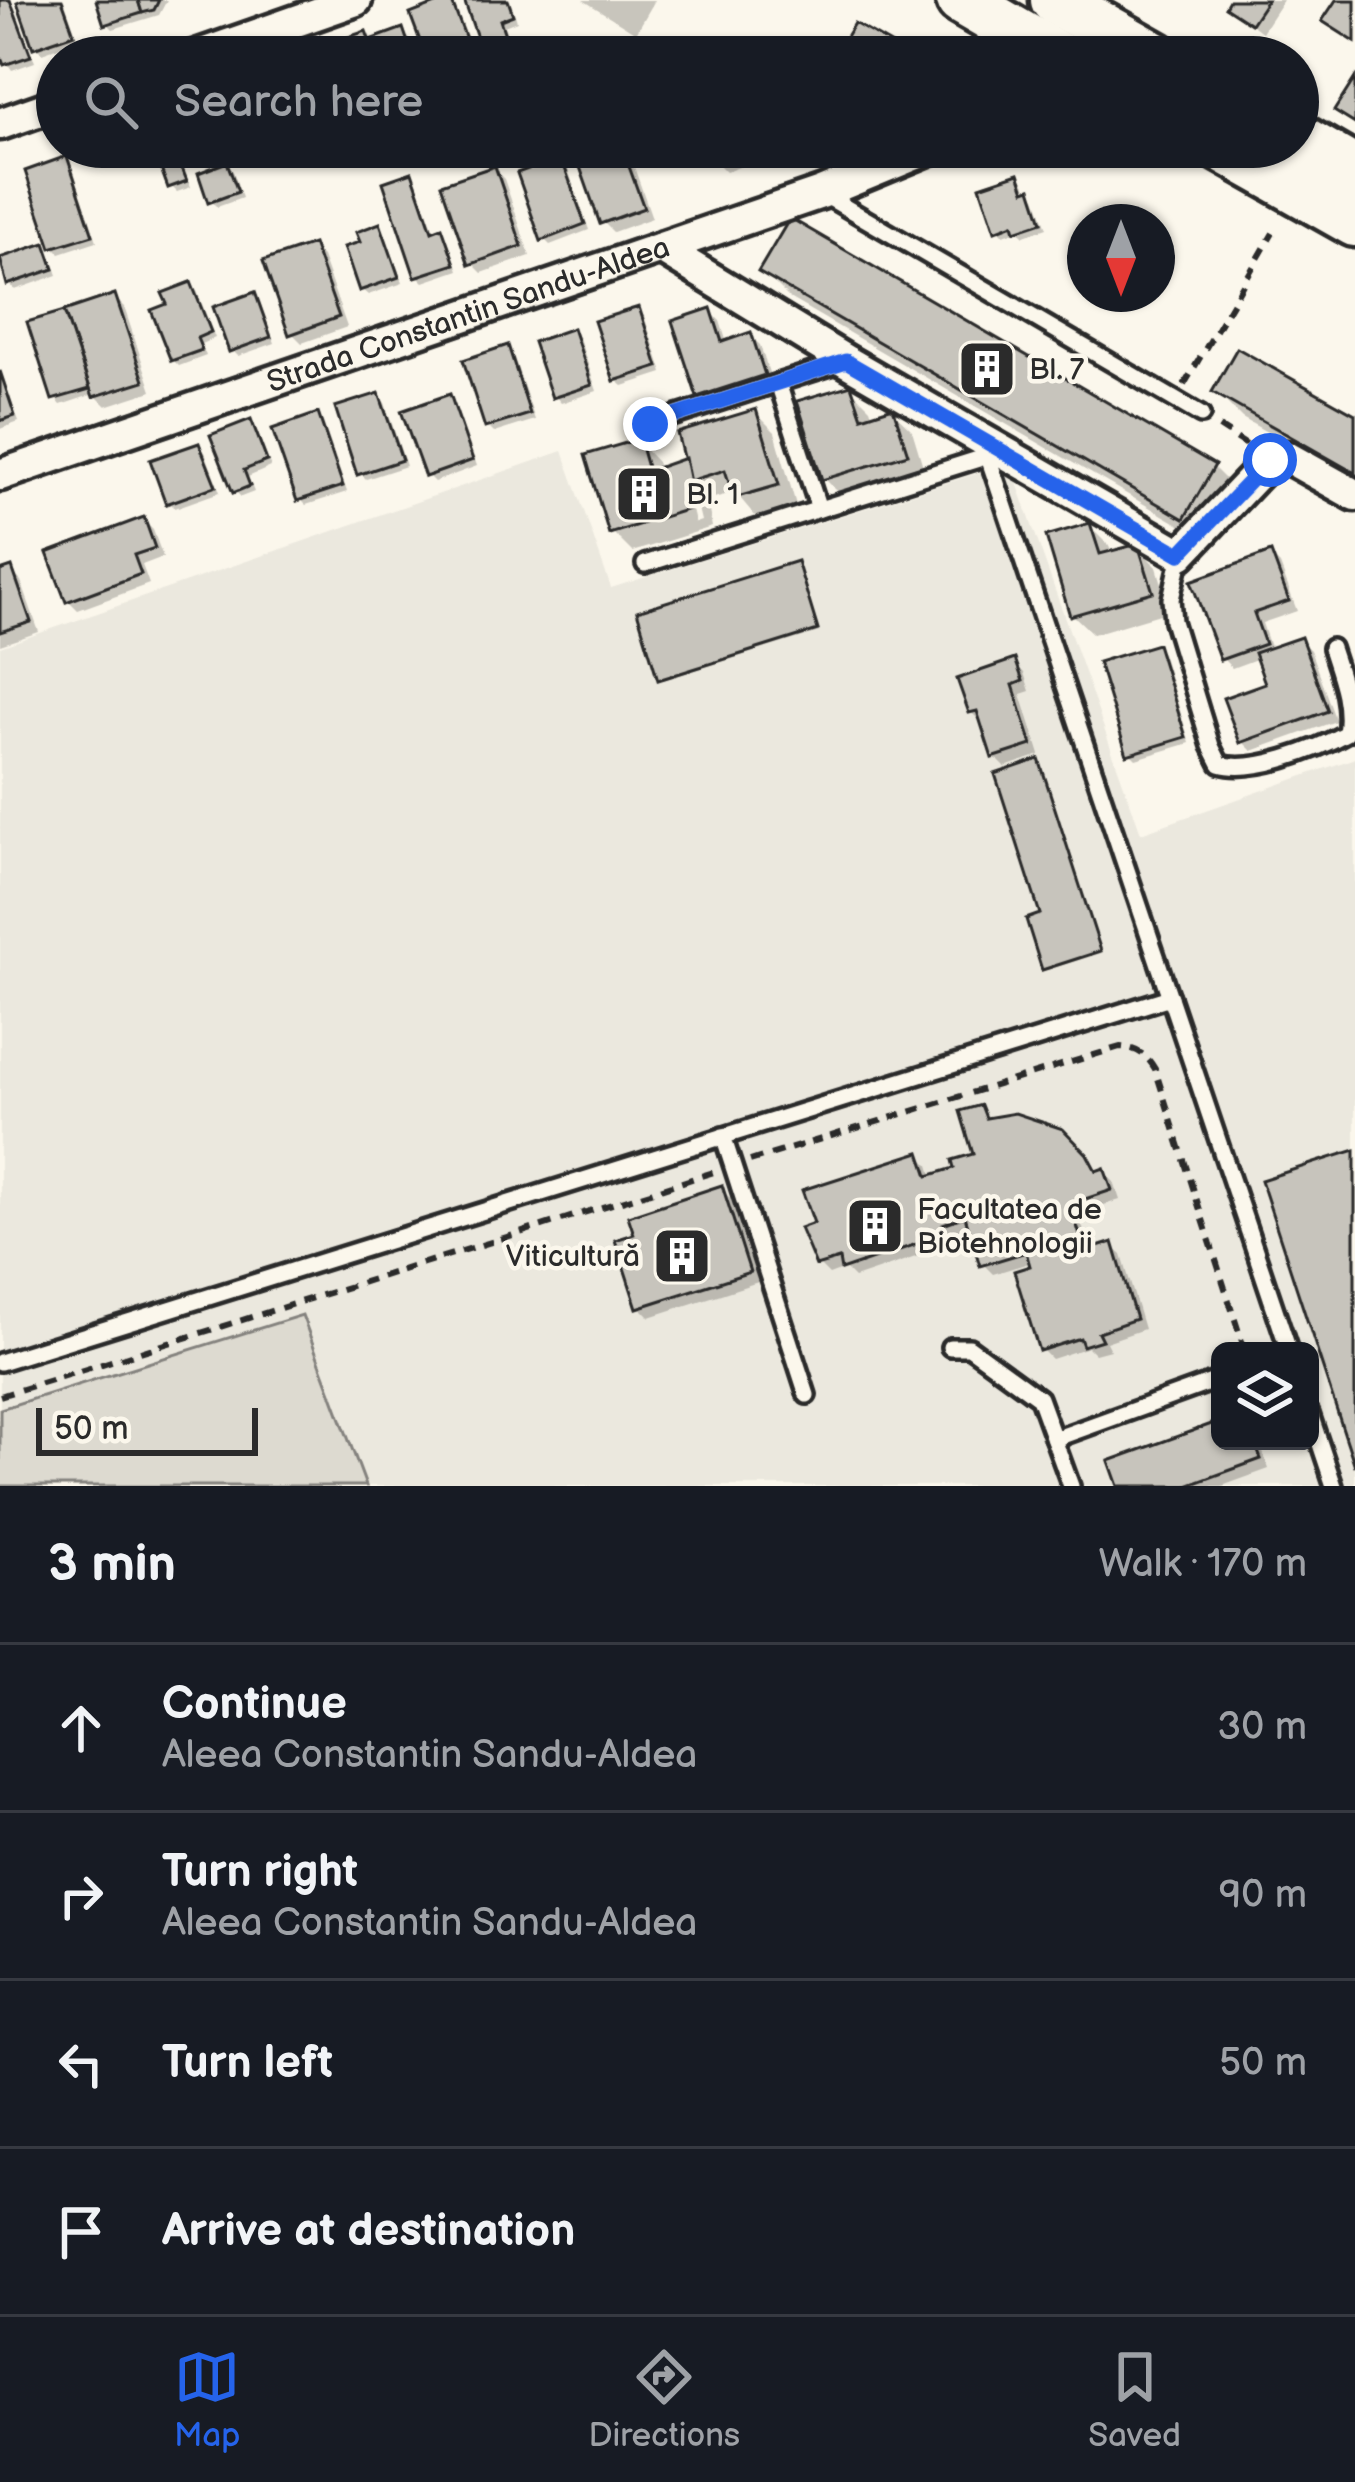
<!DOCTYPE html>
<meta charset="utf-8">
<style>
:root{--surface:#171b24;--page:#20242c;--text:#f1f3f6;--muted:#9ea1a6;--line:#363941;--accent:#2563eb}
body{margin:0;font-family:"Balsamiq Sans",sans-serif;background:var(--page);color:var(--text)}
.controls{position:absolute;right:36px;bottom:36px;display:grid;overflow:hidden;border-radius:18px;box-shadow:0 3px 9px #0004}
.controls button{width:108px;height:108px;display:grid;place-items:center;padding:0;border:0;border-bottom:3px solid var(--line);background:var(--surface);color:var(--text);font:60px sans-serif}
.compass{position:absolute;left:1067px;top:204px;width:108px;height:108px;border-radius:50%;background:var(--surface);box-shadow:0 3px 9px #0004;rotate:180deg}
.scale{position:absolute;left:36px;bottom:30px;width:222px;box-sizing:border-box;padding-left:12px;border:6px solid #2b2b2b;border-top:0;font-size:33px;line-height:42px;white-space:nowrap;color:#2b2b2b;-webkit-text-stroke:9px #fbf7ec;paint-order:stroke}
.stop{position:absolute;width:36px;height:36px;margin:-27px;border:9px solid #2563eb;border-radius:50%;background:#fff}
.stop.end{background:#2563eb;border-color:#fff;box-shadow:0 3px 12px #0008}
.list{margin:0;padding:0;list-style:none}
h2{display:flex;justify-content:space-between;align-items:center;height:156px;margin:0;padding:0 48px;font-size:51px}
h2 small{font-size:39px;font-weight:400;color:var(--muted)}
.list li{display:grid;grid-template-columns:78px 1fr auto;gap:36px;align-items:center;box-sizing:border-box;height:168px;padding:0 48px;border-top:3px solid var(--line)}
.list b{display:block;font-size:45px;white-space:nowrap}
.list p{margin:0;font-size:39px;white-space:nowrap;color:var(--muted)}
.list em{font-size:39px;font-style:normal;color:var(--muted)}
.icon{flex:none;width:66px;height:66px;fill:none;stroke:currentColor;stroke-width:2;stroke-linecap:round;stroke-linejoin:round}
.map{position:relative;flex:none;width:1355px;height:1486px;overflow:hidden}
.search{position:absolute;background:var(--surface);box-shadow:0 3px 9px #0004;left:36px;right:36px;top:36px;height:132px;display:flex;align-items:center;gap:30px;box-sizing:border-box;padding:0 42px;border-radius:66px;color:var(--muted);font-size:45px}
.sheet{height:828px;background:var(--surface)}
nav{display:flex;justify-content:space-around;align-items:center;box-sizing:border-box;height:168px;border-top:3px solid var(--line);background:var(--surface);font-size:33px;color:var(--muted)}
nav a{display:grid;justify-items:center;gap:6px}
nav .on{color:var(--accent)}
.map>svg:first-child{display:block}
.built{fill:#ebe8de;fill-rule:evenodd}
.green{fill:#dddad0;stroke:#84827e;stroke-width:3}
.shadow{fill:#0003;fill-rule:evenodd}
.building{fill:#c7c4bc;stroke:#2b2b2b;stroke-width:3}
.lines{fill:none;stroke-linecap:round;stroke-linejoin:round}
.lane-casing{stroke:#2b2b2b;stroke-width:24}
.street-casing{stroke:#2b2b2b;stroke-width:39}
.primary-casing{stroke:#2b2b2b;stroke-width:57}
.path{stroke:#2b2b2b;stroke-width:6;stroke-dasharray:12 9;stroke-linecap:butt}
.lane{stroke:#fbf7ec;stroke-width:15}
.street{stroke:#fbf7ec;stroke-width:30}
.primary{stroke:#fbf7ec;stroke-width:48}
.route{stroke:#2563eb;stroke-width:15}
.labels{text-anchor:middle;stroke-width:9;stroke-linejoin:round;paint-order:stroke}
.street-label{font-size:30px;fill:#2b2b2b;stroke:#fbf7ec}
.poi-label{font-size:30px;fill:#2b2b2b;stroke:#fbf7ec;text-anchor:start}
</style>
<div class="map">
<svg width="1355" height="1486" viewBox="0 0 1355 1486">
<rect width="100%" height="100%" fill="#fbf7ec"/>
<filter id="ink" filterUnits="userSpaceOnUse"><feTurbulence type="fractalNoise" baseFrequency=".00833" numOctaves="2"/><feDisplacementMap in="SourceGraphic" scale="24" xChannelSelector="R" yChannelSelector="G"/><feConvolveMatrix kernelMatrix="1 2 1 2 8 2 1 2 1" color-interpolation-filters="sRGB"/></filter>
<g filter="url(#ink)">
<path class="built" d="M563,451L611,588L1010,463L1141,833L1355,758V1486H0V647ZM1220,1351H1310V1441H1220Z"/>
<polygon class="green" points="302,1315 366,1486 0,1486 0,1409"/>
<g class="shadow">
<polygon points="8,0 15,7 35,62 12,70 0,53 0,3"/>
<polygon points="31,0 64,0 78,40 42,53 36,47"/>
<polygon points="99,0 167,0 159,15 113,29 107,23"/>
<polygon points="468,0 510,0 517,21 504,26 510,44 489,51 483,45"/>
<polygon points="583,0 655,0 636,33"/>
<polygon points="1233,0 1283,0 1262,32 1228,7"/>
<polygon points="450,2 456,8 475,57 429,57"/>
<polygon points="402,32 412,41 417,57 345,57 365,34 373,42"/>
<polygon points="157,147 195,147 179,155 191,187 177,192 171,186"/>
<polygon points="253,147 292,147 292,149 261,159"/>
<polygon points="302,147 343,147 344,149 311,161"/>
<polygon points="389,147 410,147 412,153 397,158"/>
<polygon points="412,147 444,147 420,155"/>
<polygon points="576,147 627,147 652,218 613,232 603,222"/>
<polygon points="655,147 687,147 662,156"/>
<polygon points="710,147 774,147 776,153 726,172 716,162"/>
<polygon points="837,147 897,147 882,173"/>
<polygon points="66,160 72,166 97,241 60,253 54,247"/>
<polygon points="560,161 567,167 589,230 550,245 544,239"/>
<polygon points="226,165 233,171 242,198 217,207 211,201"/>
<polygon points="494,169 504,179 530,256 482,273 472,263"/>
<polygon points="411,176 417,182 435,233 441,231 447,237 459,270 424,282 418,276"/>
<polygon points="1019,176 1025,182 1028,192 1036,197 1047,228 1024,236 1018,230 1004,235 998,229"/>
<polygon points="791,222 1214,468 1240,494 1211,543 789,298 762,271"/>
<polygon points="379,227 385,233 403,283 368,295 361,289"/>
<polygon points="44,246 50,253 58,275 15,290 9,283"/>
<polygon points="312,247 322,257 347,327 302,343 292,333"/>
<polygon points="191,285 197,291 215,338 201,344 206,356 179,366 173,360 170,306"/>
<polygon points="254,295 260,302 275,343 238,356 232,350"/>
<polygon points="114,297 124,307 152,391 106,406 94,394 61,405 55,398 31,324"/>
<polygon points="638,310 644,316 663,373 623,386 616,380"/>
<polygon points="710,311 720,321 727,343 750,336 760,345 773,385 709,406 699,396"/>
<polygon points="573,332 579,338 597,391 561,403 555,396"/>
<polygon points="507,348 513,355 535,420 494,433 488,427"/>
<polygon points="0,372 19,422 0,429"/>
<polygon points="850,388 870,408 873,417 892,411 912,430 925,473 844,498 825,479"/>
<polygon points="1216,392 1355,418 1355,482 1242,418"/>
<polygon points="379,396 385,403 406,466 366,479 360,473"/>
<polygon points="449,398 455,404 477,466 434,482 428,476"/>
<path d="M755,412L775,432L796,505L756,517L735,492L707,500L712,527L632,552L612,532L638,442L657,462L660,470L688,460ZM686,483H692L701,521L695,523Z"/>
<polygon points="317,416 323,422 347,492 306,505 300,499"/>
<polygon points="250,422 256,428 271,467 248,477 254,492 241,497 235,491"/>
<polygon points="198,446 205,452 220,492 175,508 169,502"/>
<polygon points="143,520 153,530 163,557 142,565 149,584 78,610 68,600"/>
<polygon points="1089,526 1109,546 1112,554 1137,547 1157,567 1170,611 1093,634 1073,615"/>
<polygon points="1270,555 1280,565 1297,611 1262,623 1271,650 1300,640 1310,650 1336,721 1252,751 1242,741 1268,685 1259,658 1232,668 1222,658"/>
<polygon points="798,567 819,632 663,680 661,678"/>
<polygon points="11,571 21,581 39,632 0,645 0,575"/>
<polygon points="1156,647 1162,653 1190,743 1136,759 1130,753"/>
<polygon points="1015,663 1024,673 1030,691 1021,694 1040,755 1005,767 995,757 981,722 971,712"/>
<polygon points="1041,765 1101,953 1047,970 1045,968"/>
<polygon points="981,1108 991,1120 1062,1132 1099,1173 1104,1172 1114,1182 1120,1200 1078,1213 1091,1252 1112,1246 1122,1255 1144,1329 1106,1342 1110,1350 1095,1354 1088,1347 1051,1359 1041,1349 1032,1262 993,1274 983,1264 972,1227 951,1234 954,1244 854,1278 845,1269 829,1275 819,1265 919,1155 929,1165 933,1178 957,1170 976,1155"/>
<polygon points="721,1189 731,1199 758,1282 650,1317 640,1307"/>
<polygon points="1220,1424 1220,1441 1259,1441 1269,1469 1222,1486 1121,1486 1113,1463"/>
</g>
<g class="building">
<polygon points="0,0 10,0 31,56 4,65 0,55"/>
<polygon points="22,0 62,0 74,34 33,48 17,2"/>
<polygon points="96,0 138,0 142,13 104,25"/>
<polygon points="138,0 159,0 154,10 142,13"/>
<polygon points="446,0 451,0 473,57 426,57 410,14"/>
<polygon points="464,0 508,0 513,15 500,20 506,38 480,46"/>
<polygon points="1229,0 1267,0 1251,24 1225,7"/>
<polygon points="1336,0 1355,0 1355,42 1322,21"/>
<polygon points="854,23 903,51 900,57 834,57"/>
<polygon points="403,28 413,57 376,57 370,40"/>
<polygon points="366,31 376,57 339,57 345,54 340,40"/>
<polygon points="1355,78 1355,124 1334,111"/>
<polygon points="153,147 178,147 174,148 187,181 168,188"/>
<polygon points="299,147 329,147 303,157"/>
<polygon points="573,147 622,147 644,208 600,224"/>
<polygon points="707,147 758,147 713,163"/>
<polygon points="67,156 93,235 51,248 25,171"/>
<polygon points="561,157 585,224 541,241 517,173"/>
<polygon points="227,162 238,192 208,203 198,173"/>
<polygon points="495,166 522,246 469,265 441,184"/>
<polygon points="412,172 432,231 442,227 455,264 415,277 383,182"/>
<polygon points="1019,173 1025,190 1031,188 1042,222 1015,231 1013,224 995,231 980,186"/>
<polygon points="790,218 1215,465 1184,519 758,272"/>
<polygon points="380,223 399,277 359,291 344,247 360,242 356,232"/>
<polygon points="45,243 54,269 7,285 0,258"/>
<polygon points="313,244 339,317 289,335 263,261"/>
<polygon points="191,282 211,332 197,338 202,350 171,361 151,310 167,304 162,293"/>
<polygon points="255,292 271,337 229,352 213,307"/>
<polygon points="115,294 144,381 93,397 64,311"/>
<polygon points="639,307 658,367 614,381 594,321"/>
<polygon points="711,308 722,342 751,332 765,375 697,397 672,321"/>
<polygon points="64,311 90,389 52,400 27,322"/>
<polygon points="573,328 592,385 552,398 533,342"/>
<polygon points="508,345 530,414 485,428 463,360"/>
<polygon points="1237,348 1355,414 1355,473 1212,392"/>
<polygon points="0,371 15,416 0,421"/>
<polygon points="851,385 862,417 893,407 908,454 822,480 797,401"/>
<polygon points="379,393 402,460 357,475 335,407"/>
<polygon points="450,394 473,460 425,477 401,411"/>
<polygon points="756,409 779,485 734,498 725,470 689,481 677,433"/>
<polygon points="318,413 343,486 297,501 272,429"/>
<polygon points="251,419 267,461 244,470 250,486 233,493 210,435"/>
<polygon points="639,439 648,471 685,458 695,507 609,534 585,455"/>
<polygon points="199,443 216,486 166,504 150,460"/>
<polygon points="144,517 155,548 134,555 141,574 66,602 47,553"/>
<polygon points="1090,523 1100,554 1138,544 1153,592 1070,616 1046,536"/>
<polygon points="1271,552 1289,601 1254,613 1265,644 1220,660 1191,581"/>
<polygon points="797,561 818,630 658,680 637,611"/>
<polygon points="12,567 31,622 0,632 0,571"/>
<polygon points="1301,637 1328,711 1240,743 1223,698 1265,683 1254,653"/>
<polygon points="1157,644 1186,737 1127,755 1098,662"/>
<polygon points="1015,659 1023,681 1013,685 1032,745 992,758 977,711 969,713 957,679"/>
<polygon points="1039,759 1101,951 1042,970 1026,919 1040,914 995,774"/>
<polygon points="981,1105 986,1118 1015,1113 1063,1129 1087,1154 1096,1171 1104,1168 1112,1190 1070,1204 1085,1251 1113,1242 1136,1319 1098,1332 1102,1340 1083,1346 1080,1338 1039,1351 1014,1271 1030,1266 1026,1252 980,1266 965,1216 943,1224 946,1234 841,1270 839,1259 816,1266 800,1228 814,1223 802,1190 920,1152 928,1176 954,1168 952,1160 973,1154 960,1111"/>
<polygon points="1355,1150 1355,1466 1261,1180"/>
<polygon points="722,1185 750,1272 637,1308 615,1240 634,1234 628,1216"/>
<polygon points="1220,1421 1220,1441 1254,1441 1261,1459 1187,1486 1118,1486 1109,1461"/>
</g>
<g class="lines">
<defs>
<g id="lane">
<polyline points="821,193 1201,415"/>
<polyline points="778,383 819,509"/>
<polyline points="650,424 843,362"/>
<polyline points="983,442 1289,1351"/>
<path d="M1181,554L1171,599L1173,621L1211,746L1220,764C1253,774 1316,750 1346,733C1351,703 1340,676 1331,648"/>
<polyline points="645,564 988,456"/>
<polyline points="723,1136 807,1395"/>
<polyline points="950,1347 969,1347 1039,1398 1071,1486"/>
<polyline points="0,1362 1170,997"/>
<polyline points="1310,1414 1334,1486"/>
<polyline points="1054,1439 1220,1379"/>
</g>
<g id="street">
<polyline points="194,57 356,0"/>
<polyline points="997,57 998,52"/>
<polyline points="0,124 57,104"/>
<polyline points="661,248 846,361 1181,554 1270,460 1287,457 1355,495"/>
<path id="s1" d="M0,475L821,193L933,147"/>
</g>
<g id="primary">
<polyline points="961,0 1059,57"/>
<polyline points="1055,0 1156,57"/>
<polyline points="1298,138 1355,171"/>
<polyline points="1222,147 1355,222"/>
</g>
</defs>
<use href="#lane" class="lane-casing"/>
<use href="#street" class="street-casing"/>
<use href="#primary" class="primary-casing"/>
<g class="path">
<polyline points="1184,385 1273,233"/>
<polyline points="1219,427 1248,446"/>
<path d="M750,1161L1120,1047C1137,1048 1146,1054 1155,1069L1245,1351"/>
<polyline points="0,1396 714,1172"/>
</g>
<use href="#lane" class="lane"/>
<use href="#street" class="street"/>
<use href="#primary" class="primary"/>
</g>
</g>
<g class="lines" filter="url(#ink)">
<polyline class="route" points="650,424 846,361 1180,554 1270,460"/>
</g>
<defs>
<symbol id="building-square" viewBox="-11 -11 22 22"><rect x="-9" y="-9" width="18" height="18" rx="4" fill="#2b2b2b" stroke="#fbf7ec"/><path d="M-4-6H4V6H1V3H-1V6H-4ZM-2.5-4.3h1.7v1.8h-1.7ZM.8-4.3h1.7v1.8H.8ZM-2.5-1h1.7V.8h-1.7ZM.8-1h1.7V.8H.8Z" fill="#fff"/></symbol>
</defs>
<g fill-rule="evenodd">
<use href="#building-square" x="954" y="336" width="66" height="66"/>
<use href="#building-square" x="611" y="461" width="66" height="66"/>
<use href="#building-square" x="842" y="1193" width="66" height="66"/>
<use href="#building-square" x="649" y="1223" width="66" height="66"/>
</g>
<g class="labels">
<g class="street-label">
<text dy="10" stroke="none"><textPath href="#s1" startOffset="495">Strada Constantin Sandu-Aldea</textPath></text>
</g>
<g class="poi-label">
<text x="1029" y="379">Bl. 7</text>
<text x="686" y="504">Bl. 1</text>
<text x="917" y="1219">Facultatea de<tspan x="917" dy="34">Biotehnologii</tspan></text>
<text x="640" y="1266" text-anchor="end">Viticultură</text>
</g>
</g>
</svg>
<div class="controls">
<button><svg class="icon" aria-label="layers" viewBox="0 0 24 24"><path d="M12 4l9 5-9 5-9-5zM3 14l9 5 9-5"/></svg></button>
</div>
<svg class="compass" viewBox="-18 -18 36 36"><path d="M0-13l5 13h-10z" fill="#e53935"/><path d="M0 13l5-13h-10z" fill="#9ea1a6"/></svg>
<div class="scale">50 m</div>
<div class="stop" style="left:1270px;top:460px"></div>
<div class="stop end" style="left:650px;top:424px"></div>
<div class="search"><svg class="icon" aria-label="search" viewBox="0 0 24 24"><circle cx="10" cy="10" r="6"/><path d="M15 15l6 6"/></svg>Search here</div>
</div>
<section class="sheet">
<h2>3 min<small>Walk · 170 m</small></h2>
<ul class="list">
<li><svg class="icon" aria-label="ahead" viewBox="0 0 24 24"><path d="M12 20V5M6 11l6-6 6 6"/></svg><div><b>Continue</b><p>Aleea Constantin Sandu-Aldea</p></div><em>30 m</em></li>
<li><svg class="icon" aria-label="right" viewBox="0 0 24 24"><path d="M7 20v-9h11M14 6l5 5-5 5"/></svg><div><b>Turn right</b><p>Aleea Constantin Sandu-Aldea</p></div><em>90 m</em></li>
<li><svg class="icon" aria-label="left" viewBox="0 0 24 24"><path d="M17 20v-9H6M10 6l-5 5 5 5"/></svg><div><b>Turn left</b></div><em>50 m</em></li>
<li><svg class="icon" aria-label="arrive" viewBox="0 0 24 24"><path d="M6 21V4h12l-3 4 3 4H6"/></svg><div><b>Arrive at destination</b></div></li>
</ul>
</section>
<nav>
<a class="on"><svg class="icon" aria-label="map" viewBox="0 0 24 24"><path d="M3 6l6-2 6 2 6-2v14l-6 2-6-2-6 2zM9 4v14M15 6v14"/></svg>Map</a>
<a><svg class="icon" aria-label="directions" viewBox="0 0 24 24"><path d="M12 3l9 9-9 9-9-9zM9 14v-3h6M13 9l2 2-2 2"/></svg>Directions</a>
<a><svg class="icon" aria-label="saved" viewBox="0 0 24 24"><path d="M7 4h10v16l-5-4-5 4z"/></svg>Saved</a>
</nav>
